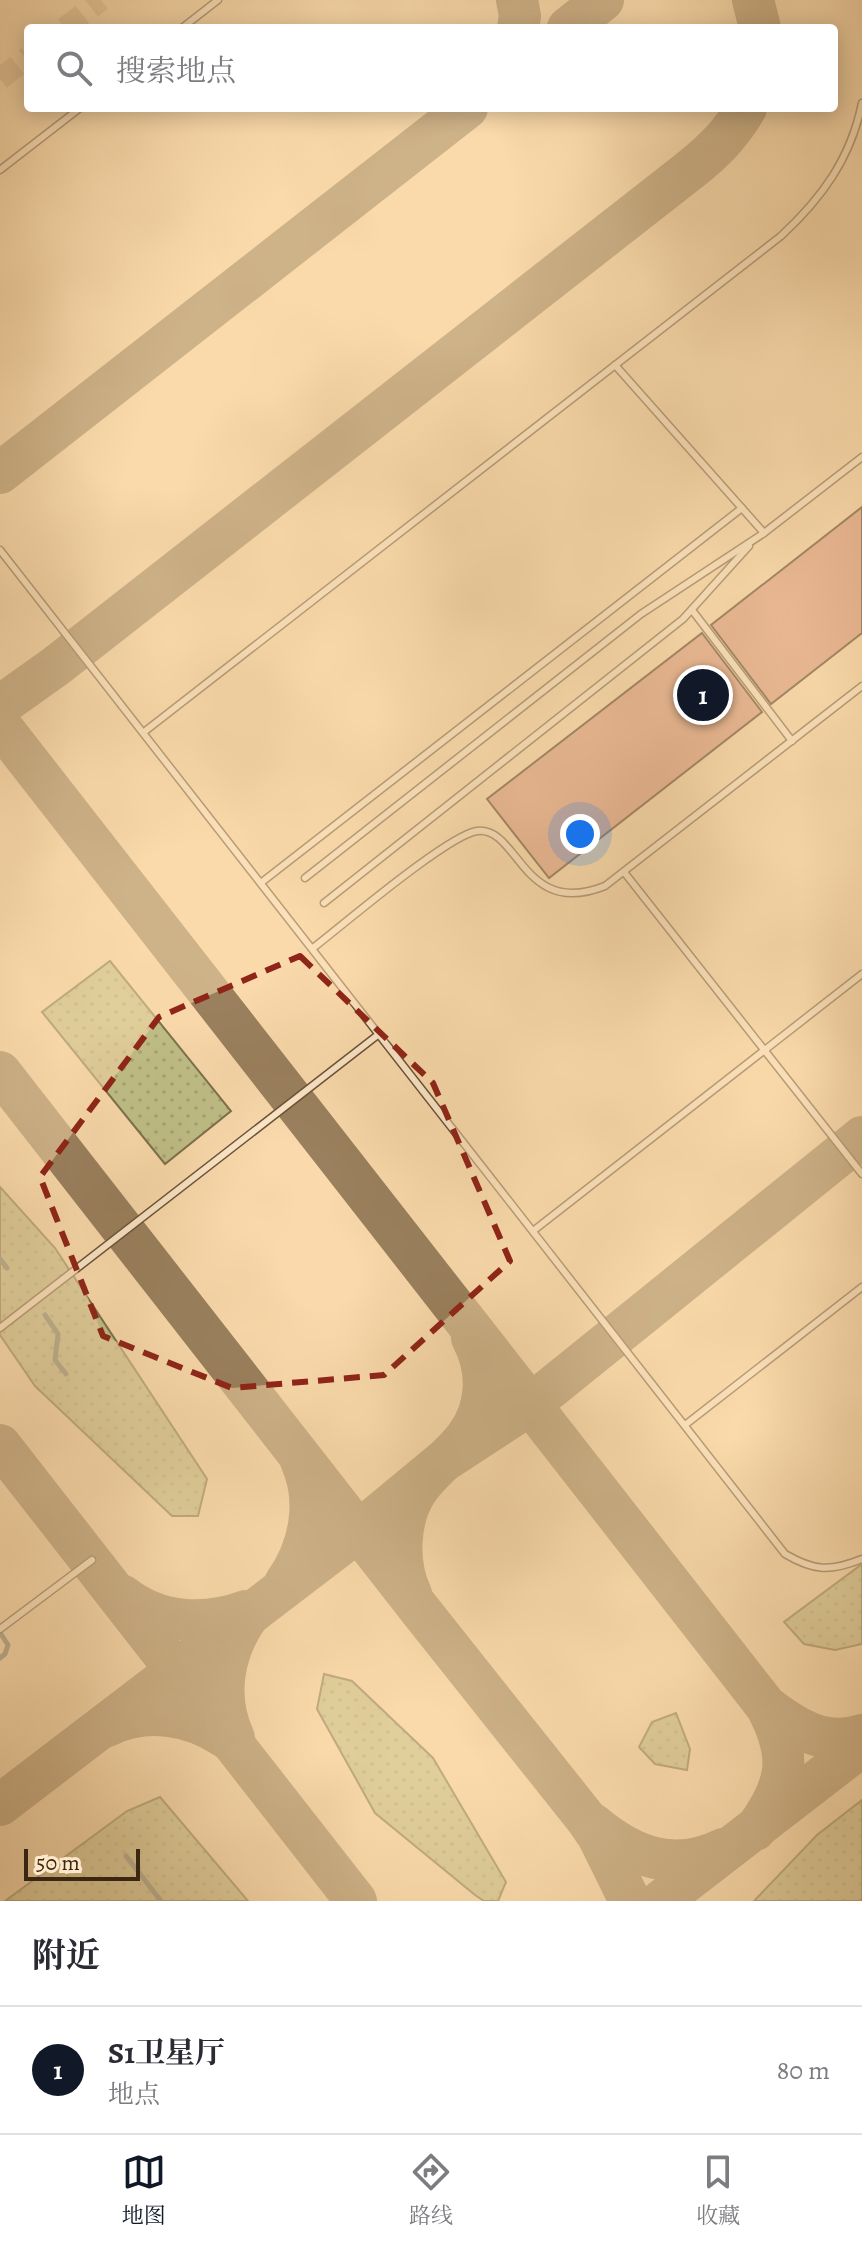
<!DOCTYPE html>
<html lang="zh">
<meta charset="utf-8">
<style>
:root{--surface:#fff;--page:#f2f2f3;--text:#2b2b33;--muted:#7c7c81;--line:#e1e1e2;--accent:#111827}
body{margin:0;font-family:Alegreya,"Noto Serif SC",serif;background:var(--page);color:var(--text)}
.scale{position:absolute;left:24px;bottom:20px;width:116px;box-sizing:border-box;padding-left:8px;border:4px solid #3a2611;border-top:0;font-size:22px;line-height:28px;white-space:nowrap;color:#3a2611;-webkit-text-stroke:6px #fce7c9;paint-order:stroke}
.you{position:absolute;left:580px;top:834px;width:28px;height:28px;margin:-20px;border:6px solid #fff;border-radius:50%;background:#1a73e8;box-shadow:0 0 0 12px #1a73e833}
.badge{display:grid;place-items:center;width:52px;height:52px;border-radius:50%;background:var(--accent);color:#fff;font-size:26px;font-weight:700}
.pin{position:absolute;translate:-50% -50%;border:4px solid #fff;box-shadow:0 2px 8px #0006}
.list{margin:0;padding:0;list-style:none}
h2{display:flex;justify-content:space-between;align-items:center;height:104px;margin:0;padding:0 32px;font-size:34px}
h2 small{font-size:26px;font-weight:400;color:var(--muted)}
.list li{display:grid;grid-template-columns:52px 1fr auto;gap:24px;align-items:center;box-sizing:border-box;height:128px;padding:0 32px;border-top:2px solid var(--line)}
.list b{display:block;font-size:30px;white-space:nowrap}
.list p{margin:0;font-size:26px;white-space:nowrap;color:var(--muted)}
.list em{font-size:26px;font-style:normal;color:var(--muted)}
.icon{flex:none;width:44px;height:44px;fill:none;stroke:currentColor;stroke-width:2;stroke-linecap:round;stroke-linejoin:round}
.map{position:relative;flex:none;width:862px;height:1901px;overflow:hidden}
.search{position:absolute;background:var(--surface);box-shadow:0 4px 20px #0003;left:24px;right:24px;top:24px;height:88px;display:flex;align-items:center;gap:20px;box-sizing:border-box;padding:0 28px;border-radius:8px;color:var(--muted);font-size:30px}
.sheet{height:232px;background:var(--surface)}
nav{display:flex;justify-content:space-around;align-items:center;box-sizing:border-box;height:112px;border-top:2px solid var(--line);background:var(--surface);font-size:22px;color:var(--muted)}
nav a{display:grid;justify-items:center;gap:4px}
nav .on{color:var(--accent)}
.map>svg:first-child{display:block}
.grass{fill:url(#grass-dots);stroke:#7d724c;stroke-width:2}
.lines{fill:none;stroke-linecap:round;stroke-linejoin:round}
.stream{stroke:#777e72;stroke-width:5}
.taxiway{stroke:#9a805e;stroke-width:42}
.building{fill:#da927a;stroke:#3a2611;stroke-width:2}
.highway-tunnel{stroke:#d4b68d;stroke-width:22;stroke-dasharray:22 11;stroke-linecap:butt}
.lane-casing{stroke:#6a5338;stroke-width:9}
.lane{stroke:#fce7c9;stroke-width:6}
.marked{fill:none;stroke:#8f2418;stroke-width:6;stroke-dasharray:16 10;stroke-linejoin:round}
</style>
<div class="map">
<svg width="862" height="1901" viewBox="0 0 862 1901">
<defs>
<pattern id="grass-dots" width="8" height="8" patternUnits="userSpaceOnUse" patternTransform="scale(2)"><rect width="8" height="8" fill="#c0bf88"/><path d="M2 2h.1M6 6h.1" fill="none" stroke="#a6a474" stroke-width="1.8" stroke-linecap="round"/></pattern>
</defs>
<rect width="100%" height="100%" fill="#fadaac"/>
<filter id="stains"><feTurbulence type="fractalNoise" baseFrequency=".0025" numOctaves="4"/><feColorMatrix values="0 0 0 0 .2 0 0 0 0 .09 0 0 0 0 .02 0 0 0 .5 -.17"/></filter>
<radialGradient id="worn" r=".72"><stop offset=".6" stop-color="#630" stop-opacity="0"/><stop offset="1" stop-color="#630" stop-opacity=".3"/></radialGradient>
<g class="grass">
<polygon points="110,961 231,1111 165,1164 42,1012"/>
<polygon points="0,1187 55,1248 207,1479 198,1516 172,1516 35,1386 0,1335"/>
<polygon points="862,1564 862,1644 835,1650 804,1644 784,1622"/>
<polygon points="324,1674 352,1681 433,1758 506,1882 498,1901 484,1901 475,1895 375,1813 317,1709"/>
<polygon points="676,1713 690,1749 687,1770 655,1764 639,1747 652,1722"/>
<polygon points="160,1797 248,1901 5,1901 127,1811"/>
<polygon points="862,1800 862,1901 754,1901 817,1835"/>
</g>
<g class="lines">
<g class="stream">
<polyline points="0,1259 7,1268"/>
<polyline points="45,1315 58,1334 55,1360 66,1374"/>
<polyline points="0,1658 5,1654 8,1645 1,1634"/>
<polyline points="126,1856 161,1901"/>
</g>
<g class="taxiway">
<polyline points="517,0 520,16 518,28"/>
<polyline points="753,0 760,28"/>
<polyline points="568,28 603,0"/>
<polyline points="0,473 467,108"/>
<path d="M0,706L56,666L690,170C714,151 731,134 746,108"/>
<path d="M0,725L766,1706C793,1756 788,1785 755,1830"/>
<polyline points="0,1072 420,1610 587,1820 598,1836 630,1901"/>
<polyline points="0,1445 356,1901"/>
<path d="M285,1583C310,1548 319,1501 301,1461"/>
<path d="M411,1594C397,1564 398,1521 416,1492C429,1471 451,1457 466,1437C488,1408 489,1370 472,1338"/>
<path d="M123,1596C158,1624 205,1626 246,1611"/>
<path d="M766,1706C795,1728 824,1747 862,1735"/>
<path d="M107,1726C146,1707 191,1714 226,1738"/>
<path d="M234,1738C215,1697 223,1652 248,1616"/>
<polyline points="0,1805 360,1530 441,1463 531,1404 862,1137"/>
<path d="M593,1824C632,1857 675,1873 723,1849"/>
<polyline points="661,1901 862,1746"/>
</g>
</g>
<g class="building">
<polygon points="862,507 862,633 771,704 711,625"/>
<polygon points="702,633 762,712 549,878 487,799"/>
</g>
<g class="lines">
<g class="highway-tunnel">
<polyline points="65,28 101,0"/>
<polyline points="0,79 28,57"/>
</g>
<defs>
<g id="lane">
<polyline points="182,28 218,0"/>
<polyline points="0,170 80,108"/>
<polyline points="615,365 764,533"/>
<path d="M0,550L785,1554C814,1571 830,1572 862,1559"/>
<polyline points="692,610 792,741"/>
<path d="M144,732L781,236C822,198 851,158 862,103"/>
<polyline points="624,872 862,1174"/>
<polyline points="305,878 641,614 764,533 862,457"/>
<polyline points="262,882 742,508"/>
<polyline points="324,903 683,619 749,546"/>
<path d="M313,948C343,925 448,835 477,831C519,826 522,919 605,886L862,686"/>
<polyline points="533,1231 862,974"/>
<polyline points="0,1328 379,1034"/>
<polyline points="685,1425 862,1287"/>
<polyline points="0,1629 92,1560"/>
</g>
</defs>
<use href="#lane" class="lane-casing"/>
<use href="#lane" class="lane"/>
</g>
<path d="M0 0H862V1901H0ZM300,956L433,1083L510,1261L384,1375L232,1388L103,1336L40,1177L159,1017Z" fill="#fadaac" fill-opacity=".55" fill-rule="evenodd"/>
<path class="marked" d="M300,956L433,1083L510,1261L384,1375L232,1388L103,1336L40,1177L159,1017Z"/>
<rect width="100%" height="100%" filter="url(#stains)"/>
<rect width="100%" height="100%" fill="url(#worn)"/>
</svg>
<div class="scale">50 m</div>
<div class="you"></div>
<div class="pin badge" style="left:703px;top:695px">1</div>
<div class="search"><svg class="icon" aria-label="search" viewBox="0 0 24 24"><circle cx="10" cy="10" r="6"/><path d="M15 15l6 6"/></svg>搜索地点</div>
</div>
<section class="sheet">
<h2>附近<small></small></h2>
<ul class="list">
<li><span class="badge">1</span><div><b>S1卫星厅</b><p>地点</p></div><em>80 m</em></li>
</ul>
</section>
<nav>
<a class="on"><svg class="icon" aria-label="map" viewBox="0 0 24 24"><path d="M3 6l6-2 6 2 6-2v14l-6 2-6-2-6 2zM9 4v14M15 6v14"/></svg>地图</a>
<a><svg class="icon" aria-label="directions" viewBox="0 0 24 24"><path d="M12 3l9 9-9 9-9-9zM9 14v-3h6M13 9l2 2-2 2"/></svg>路线</a>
<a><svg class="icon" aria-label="saved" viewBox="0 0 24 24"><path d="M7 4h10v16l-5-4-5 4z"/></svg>收藏</a>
</nav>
